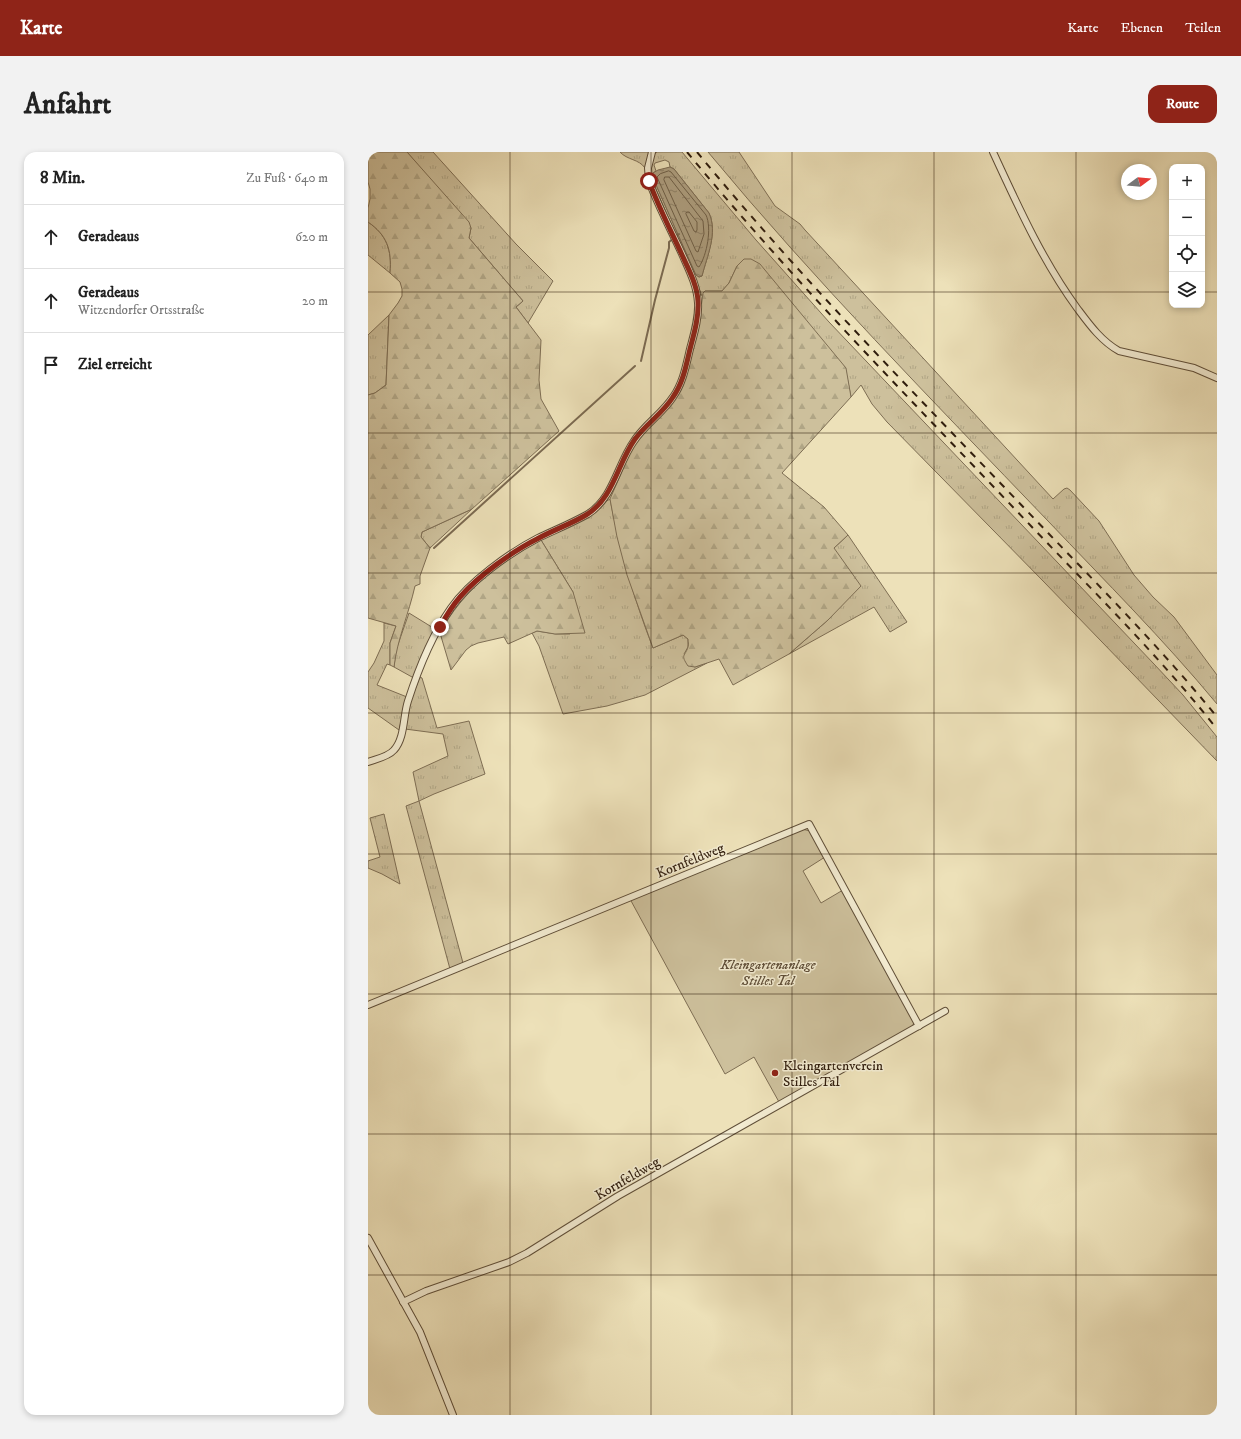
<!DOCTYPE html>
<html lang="de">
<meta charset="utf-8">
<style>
:root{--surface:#fff;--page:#f2f2f2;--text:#222;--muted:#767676;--line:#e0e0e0;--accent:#8f2418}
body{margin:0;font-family:"IM FELL DW Pica",serif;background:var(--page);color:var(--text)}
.controls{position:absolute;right:12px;top:12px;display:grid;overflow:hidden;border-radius:8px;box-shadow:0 2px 6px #0003}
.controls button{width:36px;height:36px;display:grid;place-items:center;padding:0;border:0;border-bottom:1px solid var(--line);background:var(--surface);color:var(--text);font:20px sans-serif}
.compass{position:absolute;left:753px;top:12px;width:36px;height:36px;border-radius:50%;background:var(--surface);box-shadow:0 2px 6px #0003;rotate:74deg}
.stop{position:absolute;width:12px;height:12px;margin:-9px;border:3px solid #8f2418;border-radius:50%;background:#fff}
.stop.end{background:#8f2418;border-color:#fff;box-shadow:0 1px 4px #0008}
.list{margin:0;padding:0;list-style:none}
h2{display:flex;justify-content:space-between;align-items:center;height:52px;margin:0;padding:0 16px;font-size:17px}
h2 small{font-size:13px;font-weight:400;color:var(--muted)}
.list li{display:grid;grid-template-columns:26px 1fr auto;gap:12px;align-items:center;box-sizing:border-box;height:64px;padding:0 16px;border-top:1px solid var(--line)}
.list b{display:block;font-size:15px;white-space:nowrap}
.list p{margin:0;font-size:13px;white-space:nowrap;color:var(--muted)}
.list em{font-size:13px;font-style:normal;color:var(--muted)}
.icon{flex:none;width:22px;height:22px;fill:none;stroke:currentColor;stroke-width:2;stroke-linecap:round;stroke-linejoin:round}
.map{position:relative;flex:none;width:849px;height:1263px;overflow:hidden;border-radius:12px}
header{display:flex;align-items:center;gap:24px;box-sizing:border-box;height:56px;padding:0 20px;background:var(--accent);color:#fff}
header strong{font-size:19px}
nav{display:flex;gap:22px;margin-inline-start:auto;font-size:14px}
.intro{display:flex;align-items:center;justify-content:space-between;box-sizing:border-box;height:96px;padding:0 24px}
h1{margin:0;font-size:28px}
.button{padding:10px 18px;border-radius:12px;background:var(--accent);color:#fff;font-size:14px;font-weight:700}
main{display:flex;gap:24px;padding:0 24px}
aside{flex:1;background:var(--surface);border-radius:12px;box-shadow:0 2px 6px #0003}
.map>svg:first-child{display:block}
.grass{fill:url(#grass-tufts);stroke:#7e6e54;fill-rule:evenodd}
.forest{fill:url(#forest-firs);stroke:#7e6e54}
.garden{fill:#cdc09c;stroke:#7e6e54}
.water{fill:url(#water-ripples);stroke:#7b6a51}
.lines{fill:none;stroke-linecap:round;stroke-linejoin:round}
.shore{stroke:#6e5e46;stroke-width:1}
.stream{stroke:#7b6a51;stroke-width:2}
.minor-casing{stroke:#5f4e38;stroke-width:8}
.minor{stroke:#f3ecd2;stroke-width:6}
.rail{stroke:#301d0d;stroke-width:2;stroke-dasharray:7 7;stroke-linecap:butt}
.route{stroke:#8f2418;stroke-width:5}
.grid{fill:none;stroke:#301d0d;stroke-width:1;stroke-opacity:0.55}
.poi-dot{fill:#8f2418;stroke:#f3ecd2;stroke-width:1.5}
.labels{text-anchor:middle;stroke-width:3;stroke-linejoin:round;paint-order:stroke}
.street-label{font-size:14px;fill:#301d0d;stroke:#f3ecd2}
.park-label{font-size:14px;font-style:italic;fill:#5f4e38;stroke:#f3ecd2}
.poi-label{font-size:14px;fill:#301d0d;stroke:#f3ecd2;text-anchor:start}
</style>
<header>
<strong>Karte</strong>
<nav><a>Karte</a><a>Ebenen</a><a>Teilen</a></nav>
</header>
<div class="intro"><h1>Anfahrt</h1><a class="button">Route</a></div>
<main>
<aside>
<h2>8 Min.<small>Zu Fuß · 640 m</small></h2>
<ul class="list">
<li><svg class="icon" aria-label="ahead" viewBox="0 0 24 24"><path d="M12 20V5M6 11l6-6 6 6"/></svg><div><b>Geradeaus</b></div><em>620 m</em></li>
<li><svg class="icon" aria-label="ahead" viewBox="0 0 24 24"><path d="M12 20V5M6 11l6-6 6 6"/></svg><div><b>Geradeaus</b><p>Witzendorfer Ortsstraße</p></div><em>20 m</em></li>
<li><svg class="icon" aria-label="arrive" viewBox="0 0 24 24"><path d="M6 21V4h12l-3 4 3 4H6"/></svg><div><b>Ziel erreicht</b></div></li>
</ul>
</aside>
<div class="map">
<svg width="849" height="1263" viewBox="0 0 849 1263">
<defs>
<pattern id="grass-tufts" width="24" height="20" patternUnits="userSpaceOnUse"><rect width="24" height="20" fill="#cdc09c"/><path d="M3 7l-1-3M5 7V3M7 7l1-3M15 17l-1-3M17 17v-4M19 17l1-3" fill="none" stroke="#b0a585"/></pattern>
<pattern id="forest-firs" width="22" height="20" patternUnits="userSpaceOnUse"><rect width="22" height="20" fill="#cdc09c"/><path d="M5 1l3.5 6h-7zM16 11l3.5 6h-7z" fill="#b0a585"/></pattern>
<pattern id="water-ripples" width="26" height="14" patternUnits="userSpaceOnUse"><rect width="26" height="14" fill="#ad9e7f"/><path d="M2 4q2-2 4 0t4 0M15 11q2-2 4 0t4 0" fill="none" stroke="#8d8066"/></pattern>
</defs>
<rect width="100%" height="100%" fill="#ede1b9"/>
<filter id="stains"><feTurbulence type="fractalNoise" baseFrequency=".005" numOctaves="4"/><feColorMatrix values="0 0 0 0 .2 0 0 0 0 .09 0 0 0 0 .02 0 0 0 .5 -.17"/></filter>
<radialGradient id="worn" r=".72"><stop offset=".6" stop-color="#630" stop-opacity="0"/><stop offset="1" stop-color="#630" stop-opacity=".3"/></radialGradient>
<g class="grass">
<polygon points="39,0 65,0 148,92 185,129 160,171 148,155 155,149 101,86 103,76"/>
<path d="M252,0H281L277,16C271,7 259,8 252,0Z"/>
<path d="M289,0H314L388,88L461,170L786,512L815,543L849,585V609L676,430L519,270L504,252L493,233L483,245L477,215L369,114L361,131L354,139H337L334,144L328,128L284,28L282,16L287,1H288ZM297,8L301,10L302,15L306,17L341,61C350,81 339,104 334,124L331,125L328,123L285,26V21L288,19L286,13L287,11Z"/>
<path d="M340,0H371L407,54L432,72L437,78L685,347L696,337L699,336L702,338L731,369L766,423L785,445L806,465L849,523V552C796,488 737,429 680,369C564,248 447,129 340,0Z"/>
<path d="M0,70C19,83 24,98 22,121L0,103Z"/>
<polygon points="21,163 18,233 7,241 0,243 0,183"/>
<path d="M242,347C252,399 266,447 285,496L315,483L320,487V495L316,502L327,515L339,511L277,543L239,554L195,562L171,494L164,481L169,479L188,482H202L205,440L173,388Z"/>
<polygon points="104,357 62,396 53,385 54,380"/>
<polygon points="480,383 539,470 522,480 506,455 421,502 460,468 466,396"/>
<polygon points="41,461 67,477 47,524 44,525 26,515 28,498"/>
<polygon points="16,471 28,474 22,491 22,513 19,512 9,533 39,545 31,578 0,556 0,520 6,511 16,489"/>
<polygon points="52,525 54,526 69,576 101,569 117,622 66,642 51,649 95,811 82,817 38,654 51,649 45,620 80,604 75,582 37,577 42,550"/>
<polygon points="16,662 32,732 14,722 0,716 0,709 12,705 2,666"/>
</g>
<g class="forest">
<path d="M0,0H39L101,70L103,76L101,86L155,149L148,155L173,188L171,228L173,247L191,279L104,357L54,380L53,385L62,396L52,424V432L47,434C41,461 29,488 26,515L22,513V491L28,474L0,466V243L7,241L18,233L21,163L30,151L34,144V137L32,130L22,121C24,98 19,83 0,70V56L2,47V37L0,30Z"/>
<path d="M376,107H383L392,112L478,216L483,245L414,321L456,355L480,383L466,396L493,434L460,468L421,502L365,533L351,507L327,515L320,514C312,502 317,505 320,495C321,492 320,490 320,487L315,483L285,496L259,423L249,385L242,347L261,303L268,289L303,253L315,234L330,179L335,141L337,139H354L361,131L369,114Z"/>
<path d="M173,388L205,440L217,481L187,482L169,479L140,492L136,485L110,491L103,494L98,498L83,518L72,481C94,439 132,410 173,388Z"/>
</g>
<polygon class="garden" points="434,677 442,679 457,705 435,719 453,751 475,738 546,870 545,873 541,877 411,950 386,905 357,922 262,747"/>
<path class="water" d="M302,15L306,17L341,61C350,81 339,104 334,124L331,125L328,123L285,26V21L290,18Z"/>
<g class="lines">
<g class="shore">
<path d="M301,19L303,20L338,63C344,76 339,103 331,115L329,114L289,25L292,22Z"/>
<polygon points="297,25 301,25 335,69 336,82 330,100 328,99 296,28"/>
<polygon points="319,60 321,60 329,70 329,78 328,80 326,79 318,62"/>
</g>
<g class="stream">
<polyline points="273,209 287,148 301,96 301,90 311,82"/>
<polyline points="66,396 267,214"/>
</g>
<defs>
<g id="minor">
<path d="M625,0C650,54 674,108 709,156C721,172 733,189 751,199L826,216L849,226"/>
<path d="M0,610C8,607 20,605 26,598C37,586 35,564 40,549C50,518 64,483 83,456C101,430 141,401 170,386C187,378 204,371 220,362C246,345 249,313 266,289C277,272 294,262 305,245C315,231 318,214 322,197C326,182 331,166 330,151C329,133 321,118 314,102C303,78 290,54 281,29L280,16L284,0"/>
<polyline points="0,853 441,672 551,874"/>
<polyline points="0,1086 52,1180 85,1263"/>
<polyline points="35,1150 58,1139 141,1110 159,1101 250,1044 577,859"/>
</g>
</defs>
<use href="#minor" class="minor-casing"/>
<use href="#minor" class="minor"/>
<g class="rail">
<path d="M319,0C427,131 546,251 663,374C726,440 792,505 849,577"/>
<path d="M329,0C439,134 562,257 682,383C739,442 797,501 849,565"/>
</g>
</g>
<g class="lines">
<path class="route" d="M72,475C78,464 84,454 92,445C110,424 145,399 169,387C185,378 203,372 218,363C246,346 249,312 267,287C278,272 295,261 305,245C315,231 318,214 322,197C326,182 331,165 330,149C329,133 321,118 314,103C303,79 290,54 281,29"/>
</g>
<path class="grid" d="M142,0V1263M283,0V1263M424,0V1263M566,0V1263M708,0V1263M0,140H804M834,140H849M0,281H849M0,421H849M0,561H849M0,702H849M0,842H849M0,982H849M0,1123H849"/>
<circle class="poi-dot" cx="407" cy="921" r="4"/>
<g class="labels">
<g class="street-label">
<text transform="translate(322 708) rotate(-22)" y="5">Kornfeldweg</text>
<text transform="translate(259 1026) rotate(-30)" y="5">Kornfeldweg</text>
</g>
<g class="park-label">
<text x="400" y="817">Kleingartenanlage<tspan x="400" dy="16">Stilles Tal</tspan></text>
</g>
<g class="poi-label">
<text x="415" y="918">Kleingartenverein<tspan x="415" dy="16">Stilles Tal</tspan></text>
</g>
</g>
<rect width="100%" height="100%" filter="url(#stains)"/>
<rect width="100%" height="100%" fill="url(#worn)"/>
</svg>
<div class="controls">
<button>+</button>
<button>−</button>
<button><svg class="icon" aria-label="locate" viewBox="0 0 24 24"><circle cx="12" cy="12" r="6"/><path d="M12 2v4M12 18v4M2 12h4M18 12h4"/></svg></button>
<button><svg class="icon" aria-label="layers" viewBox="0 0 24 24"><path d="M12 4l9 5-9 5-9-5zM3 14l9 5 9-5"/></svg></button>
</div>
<svg class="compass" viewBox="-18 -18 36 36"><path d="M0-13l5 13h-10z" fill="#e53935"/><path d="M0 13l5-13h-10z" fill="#767676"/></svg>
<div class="stop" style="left:281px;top:29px"></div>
<div class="stop end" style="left:72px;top:475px"></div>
</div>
</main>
